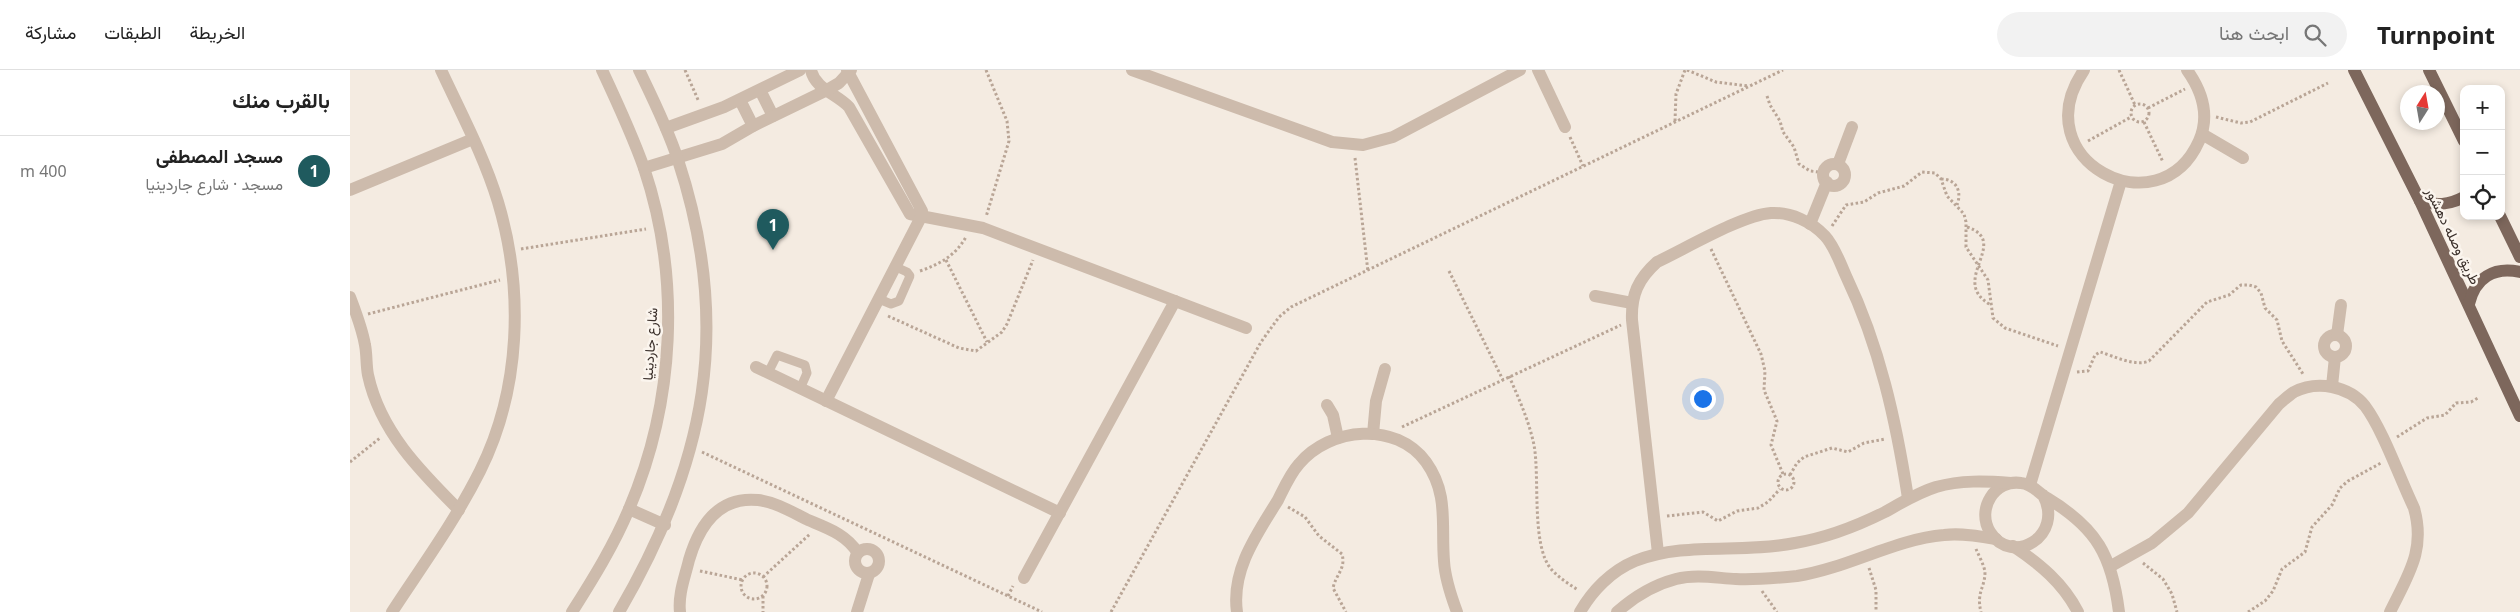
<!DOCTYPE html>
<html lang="ar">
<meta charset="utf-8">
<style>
:root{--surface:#fff;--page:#f2f2f2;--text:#222;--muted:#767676;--line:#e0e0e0;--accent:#1f5a5e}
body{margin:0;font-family:"Noto Sans",Vazirmatn,sans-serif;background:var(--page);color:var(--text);direction:rtl}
.controls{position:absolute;right:15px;top:15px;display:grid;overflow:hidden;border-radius:10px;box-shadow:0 2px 8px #0003}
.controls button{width:45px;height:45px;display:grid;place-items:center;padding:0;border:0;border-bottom:1px solid var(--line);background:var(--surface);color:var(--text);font:25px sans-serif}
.compass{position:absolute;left:2050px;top:15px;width:45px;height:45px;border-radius:50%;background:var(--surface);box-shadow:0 2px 8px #0003;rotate:11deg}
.you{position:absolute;left:1352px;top:328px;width:18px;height:18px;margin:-12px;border:4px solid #fff;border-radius:50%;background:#1a73e8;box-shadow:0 0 0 8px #1a73e833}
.badge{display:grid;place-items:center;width:32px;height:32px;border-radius:50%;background:var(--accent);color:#fff;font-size:16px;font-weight:700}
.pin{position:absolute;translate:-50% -41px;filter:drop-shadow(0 1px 2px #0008)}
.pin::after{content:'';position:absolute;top:26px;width:18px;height:15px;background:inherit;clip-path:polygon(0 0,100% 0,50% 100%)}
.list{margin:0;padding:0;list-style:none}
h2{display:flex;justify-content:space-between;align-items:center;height:65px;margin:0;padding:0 20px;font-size:21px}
h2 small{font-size:16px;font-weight:400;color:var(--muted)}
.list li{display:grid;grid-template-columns:32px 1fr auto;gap:15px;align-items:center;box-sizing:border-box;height:70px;padding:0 20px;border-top:1px solid var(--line)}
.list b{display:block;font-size:19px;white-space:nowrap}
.list p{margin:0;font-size:16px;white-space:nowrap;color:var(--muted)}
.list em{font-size:16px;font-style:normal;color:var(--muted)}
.icon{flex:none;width:28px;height:28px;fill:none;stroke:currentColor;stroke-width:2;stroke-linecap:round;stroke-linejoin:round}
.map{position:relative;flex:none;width:2170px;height:542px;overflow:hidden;direction:ltr}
header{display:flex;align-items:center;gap:30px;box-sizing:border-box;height:70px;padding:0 25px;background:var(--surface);border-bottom:1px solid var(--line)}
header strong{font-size:24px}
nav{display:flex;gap:28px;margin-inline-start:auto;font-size:18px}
.search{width:350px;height:45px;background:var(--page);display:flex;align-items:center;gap:12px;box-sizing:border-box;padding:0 18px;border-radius:28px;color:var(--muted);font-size:19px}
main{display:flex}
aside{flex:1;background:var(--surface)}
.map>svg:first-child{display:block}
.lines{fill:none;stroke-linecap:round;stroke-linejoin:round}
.path{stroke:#b9a596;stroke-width:3;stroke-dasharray:2.5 2.5;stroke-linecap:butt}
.lane{stroke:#cdbbac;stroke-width:9}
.street{stroke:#cdbbac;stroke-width:12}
.primary{stroke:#7d675c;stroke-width:12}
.labels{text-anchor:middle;stroke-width:5;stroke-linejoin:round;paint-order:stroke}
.street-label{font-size:14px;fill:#3b302b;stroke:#fbf5ee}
</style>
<header>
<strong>Turnpoint</strong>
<div class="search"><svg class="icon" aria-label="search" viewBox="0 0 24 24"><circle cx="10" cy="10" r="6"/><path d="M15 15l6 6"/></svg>ابحث هنا</div>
<nav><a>الخريطة</a><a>الطبقات</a><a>مشاركة</a></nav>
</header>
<main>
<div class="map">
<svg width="2170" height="542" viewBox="0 0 2170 542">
<rect width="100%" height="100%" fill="#f4ebe1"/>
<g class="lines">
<g class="path">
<polyline points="335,0 349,32"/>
<polyline points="636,0 657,51 659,71 636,147"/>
<polyline points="1337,0 1366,12 1398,16"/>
<polyline points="1769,0 1785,35"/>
<polyline points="1417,26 1420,35 1430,51 1433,62 1444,77 1449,94 1460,101 1469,102"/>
<circle cx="1790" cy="43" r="9"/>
<polyline points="1798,38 1835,19"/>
<polyline points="1866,47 1891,53 1900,52 1978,13"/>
<polyline points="1325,51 1326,24 1335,0"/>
<polyline points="1794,52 1813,92"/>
<polyline points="1220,67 1233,96"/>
<polyline points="1738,71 1781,47"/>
<polyline points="1005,88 1018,202"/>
<path d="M1591,109C1607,109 1612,122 1607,135"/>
<polyline points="1482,156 1496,135 1514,132 1528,123 1554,116 1572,102 1585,103 1591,109 1597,126 1614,144 1616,152 1616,177 1638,210 1643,248 1655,258 1708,276"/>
<path d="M1617,157C1662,172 1597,211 1641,235"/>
<polyline points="171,179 296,159"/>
<polyline points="1361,179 1411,284 1415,301 1414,320 1427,351 1421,375 1433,404"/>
<polyline points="596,190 637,272"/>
<path d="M570,201C590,194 605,186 616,167"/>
<polyline points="1099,201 1153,310"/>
<polyline points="18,244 150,210"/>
<polyline points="538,246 609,278 626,281 652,262 657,254 683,190"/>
<path d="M1727,302L1738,301L1745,285L1750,282C1764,286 1785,297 1799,291L1857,232L1879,225L1891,215H1899L1906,217L1911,223L1915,238L1927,250L1932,271L1953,304"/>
<path d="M1159,306C1169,329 1179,351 1184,375C1190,407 1181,475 1201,499C1209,508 1219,514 1228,520"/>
<polyline points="1052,357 1271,255"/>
<polyline points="2047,367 2077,348 2095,345 2106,333 2121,332 2128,328"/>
<polyline points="352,382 692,542"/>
<polyline points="0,392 30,368"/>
<circle cx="1436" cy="412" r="8"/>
<polyline points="1440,405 1447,393 1454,387 1482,378 1498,382 1514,373 1535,369"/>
<path d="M938,437L955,447L969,466L992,484C996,499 986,504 983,518L996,542"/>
<polyline points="1317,446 1353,442 1368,451 1387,441 1408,438 1418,432 1430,419"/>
<path d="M1626,479C1629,486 1634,495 1635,502C1635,518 1626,522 1631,542"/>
<polyline points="1793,493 1813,509 1822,524 1827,542"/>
<polyline points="1519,498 1526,520 1526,542"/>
<polyline points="350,501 393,510"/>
<circle cx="404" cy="516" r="13"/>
<polyline points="413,507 460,464"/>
<polyline points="1412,521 1427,542"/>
<polyline points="413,526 413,542"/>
<polyline points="658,526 663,516"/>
<polyline points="761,542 911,272 929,247 941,237 1433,0"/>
<polyline points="1898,542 1915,531 1923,521 1932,499 1955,482 1962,457 1982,435 1990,418 1998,411 2031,393"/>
</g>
<g class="lane">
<polyline points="529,229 541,234 549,231 560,206 557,202 546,197"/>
<polyline points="418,303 427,285 455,295 457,303 450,319"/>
</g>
<g class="street">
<path d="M461,0C465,19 487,24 499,37L560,144L633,158L896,258"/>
<polyline points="782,0 982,72 1013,75 1043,67 1170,0"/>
<polyline points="1188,0 1215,57"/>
<path d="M1734,0C1672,90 1809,161 1849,71C1860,46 1852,21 1837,0"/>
<polyline points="410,20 423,46"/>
<polyline points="390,30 403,56"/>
<polyline points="316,58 374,37 450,0"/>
<polyline points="1852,64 1893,88"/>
<polyline points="1488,94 1502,57"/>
<circle cx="1484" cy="105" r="11"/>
<polyline points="294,98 372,74 403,56 477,20 489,13 501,0"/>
<polyline points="0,120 123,69"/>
<polyline points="1460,154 1477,112"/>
<polyline points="1245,226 1282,233"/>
<path d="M0,227C6,243 12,258 15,275C17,285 16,295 18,305C30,361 70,401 109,440"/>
<circle cx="1985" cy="276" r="11"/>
<polyline points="1987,265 1991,235"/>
<polyline points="406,297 710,443"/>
<polyline points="1982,316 1985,287"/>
<polyline points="476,331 571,147 572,141 497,0"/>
<polyline points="977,335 983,345 988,368"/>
<polyline points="1023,364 1026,331 1035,299"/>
<polyline points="1680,415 1771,111"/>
<path d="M1693,425C1715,466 1662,497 1640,462C1626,439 1645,409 1671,413C1683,414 1688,423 1697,428C1747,458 1762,486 1769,542"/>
<polyline points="279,439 315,455"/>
<path d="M1663,476C1690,494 1713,513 1728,542"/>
<circle cx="517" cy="491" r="12"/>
<path d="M1308,483L1282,250C1281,225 1288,209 1307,192C1335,179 1392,145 1421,143C1441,142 1462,152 1475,166C1485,177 1490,193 1496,206C1530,277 1546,351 1558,428"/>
<path d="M1761,496L1802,473L1838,443L1929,334C1934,330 1939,325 1944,322C1967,310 1999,316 2015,336C2033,360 2050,409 2064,438C2076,480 2058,505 2040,542"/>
<polyline points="674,508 825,231"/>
<path d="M42,542C72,496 105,451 130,401C171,319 174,219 148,132C134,86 111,43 91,0"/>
<path d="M222,542C243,509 264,475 279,439C325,332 331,208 294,98C282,64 267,32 252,0"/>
<path d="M269,542C356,393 383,257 328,90C318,59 303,29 289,0"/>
<path d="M330,542C328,524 335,507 339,490C349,456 368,426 408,430C425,432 442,442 458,450C477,458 496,464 508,483"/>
<polyline points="507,542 519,504"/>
<path d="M887,542C881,500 907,464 928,430C934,418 940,404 949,394C980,357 1046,351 1076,392C1099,424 1091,454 1094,491C1095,508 1101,526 1107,542"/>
<path d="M1230,542C1242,521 1261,501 1285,491C1336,471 1391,484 1445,473C1476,468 1507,456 1535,442C1551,433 1567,423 1586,417C1611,410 1635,411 1661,413"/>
<path d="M1267,542C1285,526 1303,515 1326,509C1346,504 1366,508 1386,509C1406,510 1427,508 1447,506C1498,498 1545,469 1594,465C1611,463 1629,466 1646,469"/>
</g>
<g class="primary">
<polyline points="2004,0 2070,131 2170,346"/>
<polyline points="2079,0 2114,71"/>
<path d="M2070,131C2086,136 2099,135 2114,127"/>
<polyline points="2150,146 2170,187"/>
<path d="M2119,234C2125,208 2144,196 2170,202"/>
</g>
</g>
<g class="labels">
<g class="street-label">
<text transform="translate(2103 166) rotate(64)" y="5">طريق وصله دهشور</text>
<text transform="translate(300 274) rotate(-86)" y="5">شارع جاردينيا</text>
</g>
</g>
</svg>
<div class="controls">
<button>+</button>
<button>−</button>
<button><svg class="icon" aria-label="locate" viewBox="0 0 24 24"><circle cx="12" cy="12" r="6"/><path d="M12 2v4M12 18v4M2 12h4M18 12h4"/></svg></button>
</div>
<svg class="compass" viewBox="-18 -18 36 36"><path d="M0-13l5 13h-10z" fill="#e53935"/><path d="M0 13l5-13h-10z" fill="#767676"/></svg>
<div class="you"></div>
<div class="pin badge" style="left:423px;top:180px">1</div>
</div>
<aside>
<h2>بالقرب منك<small></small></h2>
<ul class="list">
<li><span class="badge">1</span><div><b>مسجد المصطفى</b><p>مسجد · شارع جاردينيا</p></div><em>400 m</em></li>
</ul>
</aside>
</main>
